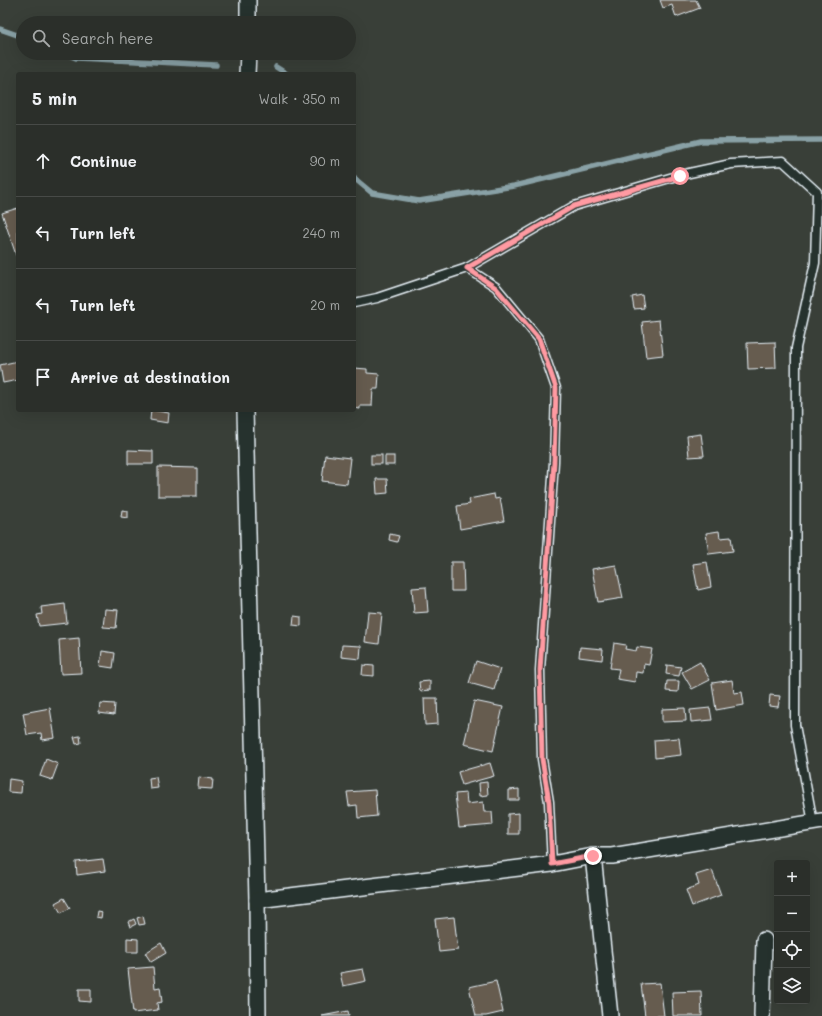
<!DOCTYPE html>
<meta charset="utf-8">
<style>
:root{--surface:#2b2f2a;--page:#333732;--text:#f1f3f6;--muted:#a6a9a8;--line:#474a47}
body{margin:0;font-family:Mali,sans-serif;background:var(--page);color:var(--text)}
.controls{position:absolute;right:12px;bottom:12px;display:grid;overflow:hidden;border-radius:4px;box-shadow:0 4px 16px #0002}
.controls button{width:36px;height:36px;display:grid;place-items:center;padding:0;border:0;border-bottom:1px solid var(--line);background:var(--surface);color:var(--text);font:20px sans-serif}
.stop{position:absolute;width:12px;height:12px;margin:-9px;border:3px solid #ff9aa2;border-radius:50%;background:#fff}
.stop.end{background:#ff9aa2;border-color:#fff;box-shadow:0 1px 4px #0008}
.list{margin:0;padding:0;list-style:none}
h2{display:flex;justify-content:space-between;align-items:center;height:52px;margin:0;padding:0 16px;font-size:17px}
h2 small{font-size:13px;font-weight:400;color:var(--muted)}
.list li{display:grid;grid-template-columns:26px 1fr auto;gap:12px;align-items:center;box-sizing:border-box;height:72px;padding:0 16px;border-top:1px solid var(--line)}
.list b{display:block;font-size:15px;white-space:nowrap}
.list em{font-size:13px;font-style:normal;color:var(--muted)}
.icon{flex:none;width:22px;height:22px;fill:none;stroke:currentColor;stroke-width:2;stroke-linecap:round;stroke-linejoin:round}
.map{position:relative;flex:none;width:822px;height:1016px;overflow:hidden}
.search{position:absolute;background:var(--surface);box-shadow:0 4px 16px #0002;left:16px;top:16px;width:340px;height:44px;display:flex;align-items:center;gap:10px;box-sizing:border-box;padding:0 14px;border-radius:22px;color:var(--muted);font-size:15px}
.panel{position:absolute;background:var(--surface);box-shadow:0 4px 16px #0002;left:16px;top:72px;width:340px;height:340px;border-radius:4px}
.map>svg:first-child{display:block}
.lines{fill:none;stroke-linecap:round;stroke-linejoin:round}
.stream{stroke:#89a1a6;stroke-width:5.5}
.building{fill:#665c50;stroke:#e8f1f8}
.lane-casing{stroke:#e8f1f8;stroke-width:11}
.street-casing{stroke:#e8f1f8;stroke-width:18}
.lane{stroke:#26332d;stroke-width:8}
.street{stroke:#26332d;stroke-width:15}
.route{stroke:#ff9aa2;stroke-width:5}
</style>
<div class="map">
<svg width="822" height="1016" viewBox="0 0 822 1016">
<rect width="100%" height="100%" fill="#393f38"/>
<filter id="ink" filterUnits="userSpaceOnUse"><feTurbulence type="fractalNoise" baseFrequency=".025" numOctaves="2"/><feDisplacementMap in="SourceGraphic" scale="8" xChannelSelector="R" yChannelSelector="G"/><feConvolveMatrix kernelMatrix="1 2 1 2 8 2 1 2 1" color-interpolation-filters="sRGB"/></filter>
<g filter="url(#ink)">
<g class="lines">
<g class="stream">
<polyline points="0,29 23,37"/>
<polyline points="64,53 76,58 216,65"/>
<polyline points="276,67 287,74"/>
<polyline points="354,178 372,193 419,201 514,186 701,141 822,140"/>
</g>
</g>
<g class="building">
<polygon points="660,0 696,0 700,8 676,17 672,5 663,8"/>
<polygon points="18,208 18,258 17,258 2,213"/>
<polygon points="642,295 644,308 634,309 632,297"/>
<polygon points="659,320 663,355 646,357 642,322"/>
<polygon points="775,342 776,368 748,369 747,343"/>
<polygon points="18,361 18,380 3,383 0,365"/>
<polygon points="354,368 367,369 367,373 379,374 378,389 373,389 372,406 360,406 360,409 354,408"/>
<polygon points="151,410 169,413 168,423 150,420"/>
<polygon points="701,434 704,456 689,457 687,436"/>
<polygon points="128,450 153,451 153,464 128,464"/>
<polygon points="325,455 350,458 347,484 322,481"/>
<rect x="371" y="455" width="11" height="9"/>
<rect x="385" y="456" width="9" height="9"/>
<polygon points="158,467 197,468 197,496 158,496"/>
<polygon points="376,479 387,479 388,493 377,494"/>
<polygon points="494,494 495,499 500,498 504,521 460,529 457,506 470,504 469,499"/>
<polygon points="122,510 128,511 128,518 121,517"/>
<polygon points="719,531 720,538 731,537 733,551 709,554 706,533"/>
<polygon points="390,534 399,536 397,542 389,540"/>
<polygon points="451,562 463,562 464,591 451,591"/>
<polygon points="707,562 711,587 698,590 693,564"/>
<polygon points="616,565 623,598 598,602 592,569"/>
<polygon points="426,587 428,612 414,613 412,588"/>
<polygon points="65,604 67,623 39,626 37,615 42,614 41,607"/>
<polygon points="105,609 118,610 116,628 103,627"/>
<polygon points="368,612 382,613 379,644 365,642"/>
<polygon points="294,616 301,617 301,626 293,625"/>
<polygon points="79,638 81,673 61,674 59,640"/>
<polygon points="614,643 626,645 625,649 636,651 637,647 652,649 649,665 644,664 643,673 636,672 635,682 617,679 619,669 610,668"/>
<polygon points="342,645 361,646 360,659 341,657"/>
<polygon points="580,647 603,649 602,660 579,657"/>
<polygon points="102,651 115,653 113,668 100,666"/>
<polygon points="476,661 500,669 494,690 469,683"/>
<polygon points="700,662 710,680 692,689 682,672"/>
<polygon points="363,665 374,666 374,676 362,675"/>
<polygon points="667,665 681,667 679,676 666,674"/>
<polygon points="732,680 734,693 742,692 744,705 716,710 712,683"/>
<polygon points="430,681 430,690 420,691 419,682"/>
<polygon points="667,681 679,681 678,692 666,691"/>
<polygon points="770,695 780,696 778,707 769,706"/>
<polygon points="424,698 437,698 438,724 425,725"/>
<polygon points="474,701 503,707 493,751 464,744"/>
<polygon points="100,703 115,704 114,715 99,713"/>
<polygon points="50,708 55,738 42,740 41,733 27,735 23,713"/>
<polygon points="685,708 686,721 662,722 662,709"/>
<polygon points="710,708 712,720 691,722 690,710"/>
<polygon points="80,736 81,743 76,744 74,737"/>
<polygon points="679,738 681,755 655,758 654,740"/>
<polygon points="46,759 58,764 52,780 40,776"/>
<polygon points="490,763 494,776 462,785 458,772"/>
<polygon points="156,777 158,788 150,789 149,778"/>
<polygon points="199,777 213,779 212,789 198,788"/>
<polygon points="9,779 22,781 21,793 8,792"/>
<polygon points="487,782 488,795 480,796 479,783"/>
<polygon points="519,789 519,800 509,800 509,790"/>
<polygon points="375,790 377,816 358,818 357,805 349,806 347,792"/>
<polygon points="466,793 467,804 483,802 484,812 492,812 493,825 459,828 455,794"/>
<polygon points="519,813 519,834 508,834 508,814"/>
<polygon points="103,859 105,871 77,875 76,862"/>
<polygon points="712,870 721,895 692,906 686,890 699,885 696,875"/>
<polygon points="64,898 70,908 61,913 55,903"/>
<polygon points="97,911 102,912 101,918 96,917"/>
<polygon points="143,916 145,924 139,925 137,918"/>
<polygon points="454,917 458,950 439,952 435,919"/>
<polygon points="134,919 136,924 130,927 128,922"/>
<polygon points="127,938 138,939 138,952 127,952"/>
<polygon points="161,943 166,953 151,962 145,953"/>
<polygon points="153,967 155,988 160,987 162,1002 157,1003 158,1010 133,1013 128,969"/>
<polygon points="363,969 366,981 343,986 340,973"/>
<polygon points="496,981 503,1012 486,1016 476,1016 469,987"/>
<polygon points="660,983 664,1016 645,1016 641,984"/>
<polygon points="79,989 91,989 91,1002 79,1001"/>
<polygon points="701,991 702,1016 673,1016 672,992"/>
<polygon points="348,1011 349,1016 322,1016"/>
</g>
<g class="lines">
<defs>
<g id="lane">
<polyline points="467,268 496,287 539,339 556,388 554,462 540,670 542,759 549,802 552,864"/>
<polyline points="354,303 377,298 467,268 574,206 680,175 731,164 783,161 817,192 815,263 796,348 795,725 813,823"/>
</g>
<g id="street">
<polyline points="248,23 248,0"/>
<polyline points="247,74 248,53"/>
<polyline points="245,410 257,900 258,1016"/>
<polyline points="593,856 610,1016"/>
<polyline points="257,900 552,864 593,856 612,856 822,821"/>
<polyline points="762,1016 764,940"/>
</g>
</defs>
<use href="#lane" class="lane-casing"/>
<use href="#street" class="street-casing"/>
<use href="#lane" class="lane"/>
<use href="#street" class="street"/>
</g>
</g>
<g class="lines" filter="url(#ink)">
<polyline class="route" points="593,856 552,864 549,802 542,759 540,670 554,462 556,388 539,339 496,288 467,268 574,206 680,176"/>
</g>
</svg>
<div class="controls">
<button>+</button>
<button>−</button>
<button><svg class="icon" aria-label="locate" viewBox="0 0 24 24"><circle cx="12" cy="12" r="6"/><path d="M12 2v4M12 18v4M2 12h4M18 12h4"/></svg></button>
<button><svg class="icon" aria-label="layers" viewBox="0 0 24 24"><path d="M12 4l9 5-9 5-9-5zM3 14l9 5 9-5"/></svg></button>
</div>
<div class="stop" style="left:680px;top:176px"></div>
<div class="stop end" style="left:593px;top:856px"></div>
<div class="search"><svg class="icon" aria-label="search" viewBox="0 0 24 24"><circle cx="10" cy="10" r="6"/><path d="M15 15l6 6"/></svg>Search here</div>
<section class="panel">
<h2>5 min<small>Walk · 350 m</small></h2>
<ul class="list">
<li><svg class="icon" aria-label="ahead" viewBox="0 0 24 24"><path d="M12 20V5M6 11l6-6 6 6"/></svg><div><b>Continue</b></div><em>90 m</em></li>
<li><svg class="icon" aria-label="left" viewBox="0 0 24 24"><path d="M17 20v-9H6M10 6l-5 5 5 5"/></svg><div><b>Turn left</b></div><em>240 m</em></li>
<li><svg class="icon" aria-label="left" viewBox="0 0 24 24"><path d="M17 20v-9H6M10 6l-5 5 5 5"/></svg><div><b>Turn left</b></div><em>20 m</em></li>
<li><svg class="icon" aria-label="arrive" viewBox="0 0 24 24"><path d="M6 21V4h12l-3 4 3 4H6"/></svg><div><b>Arrive at destination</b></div></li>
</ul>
</section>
</div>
